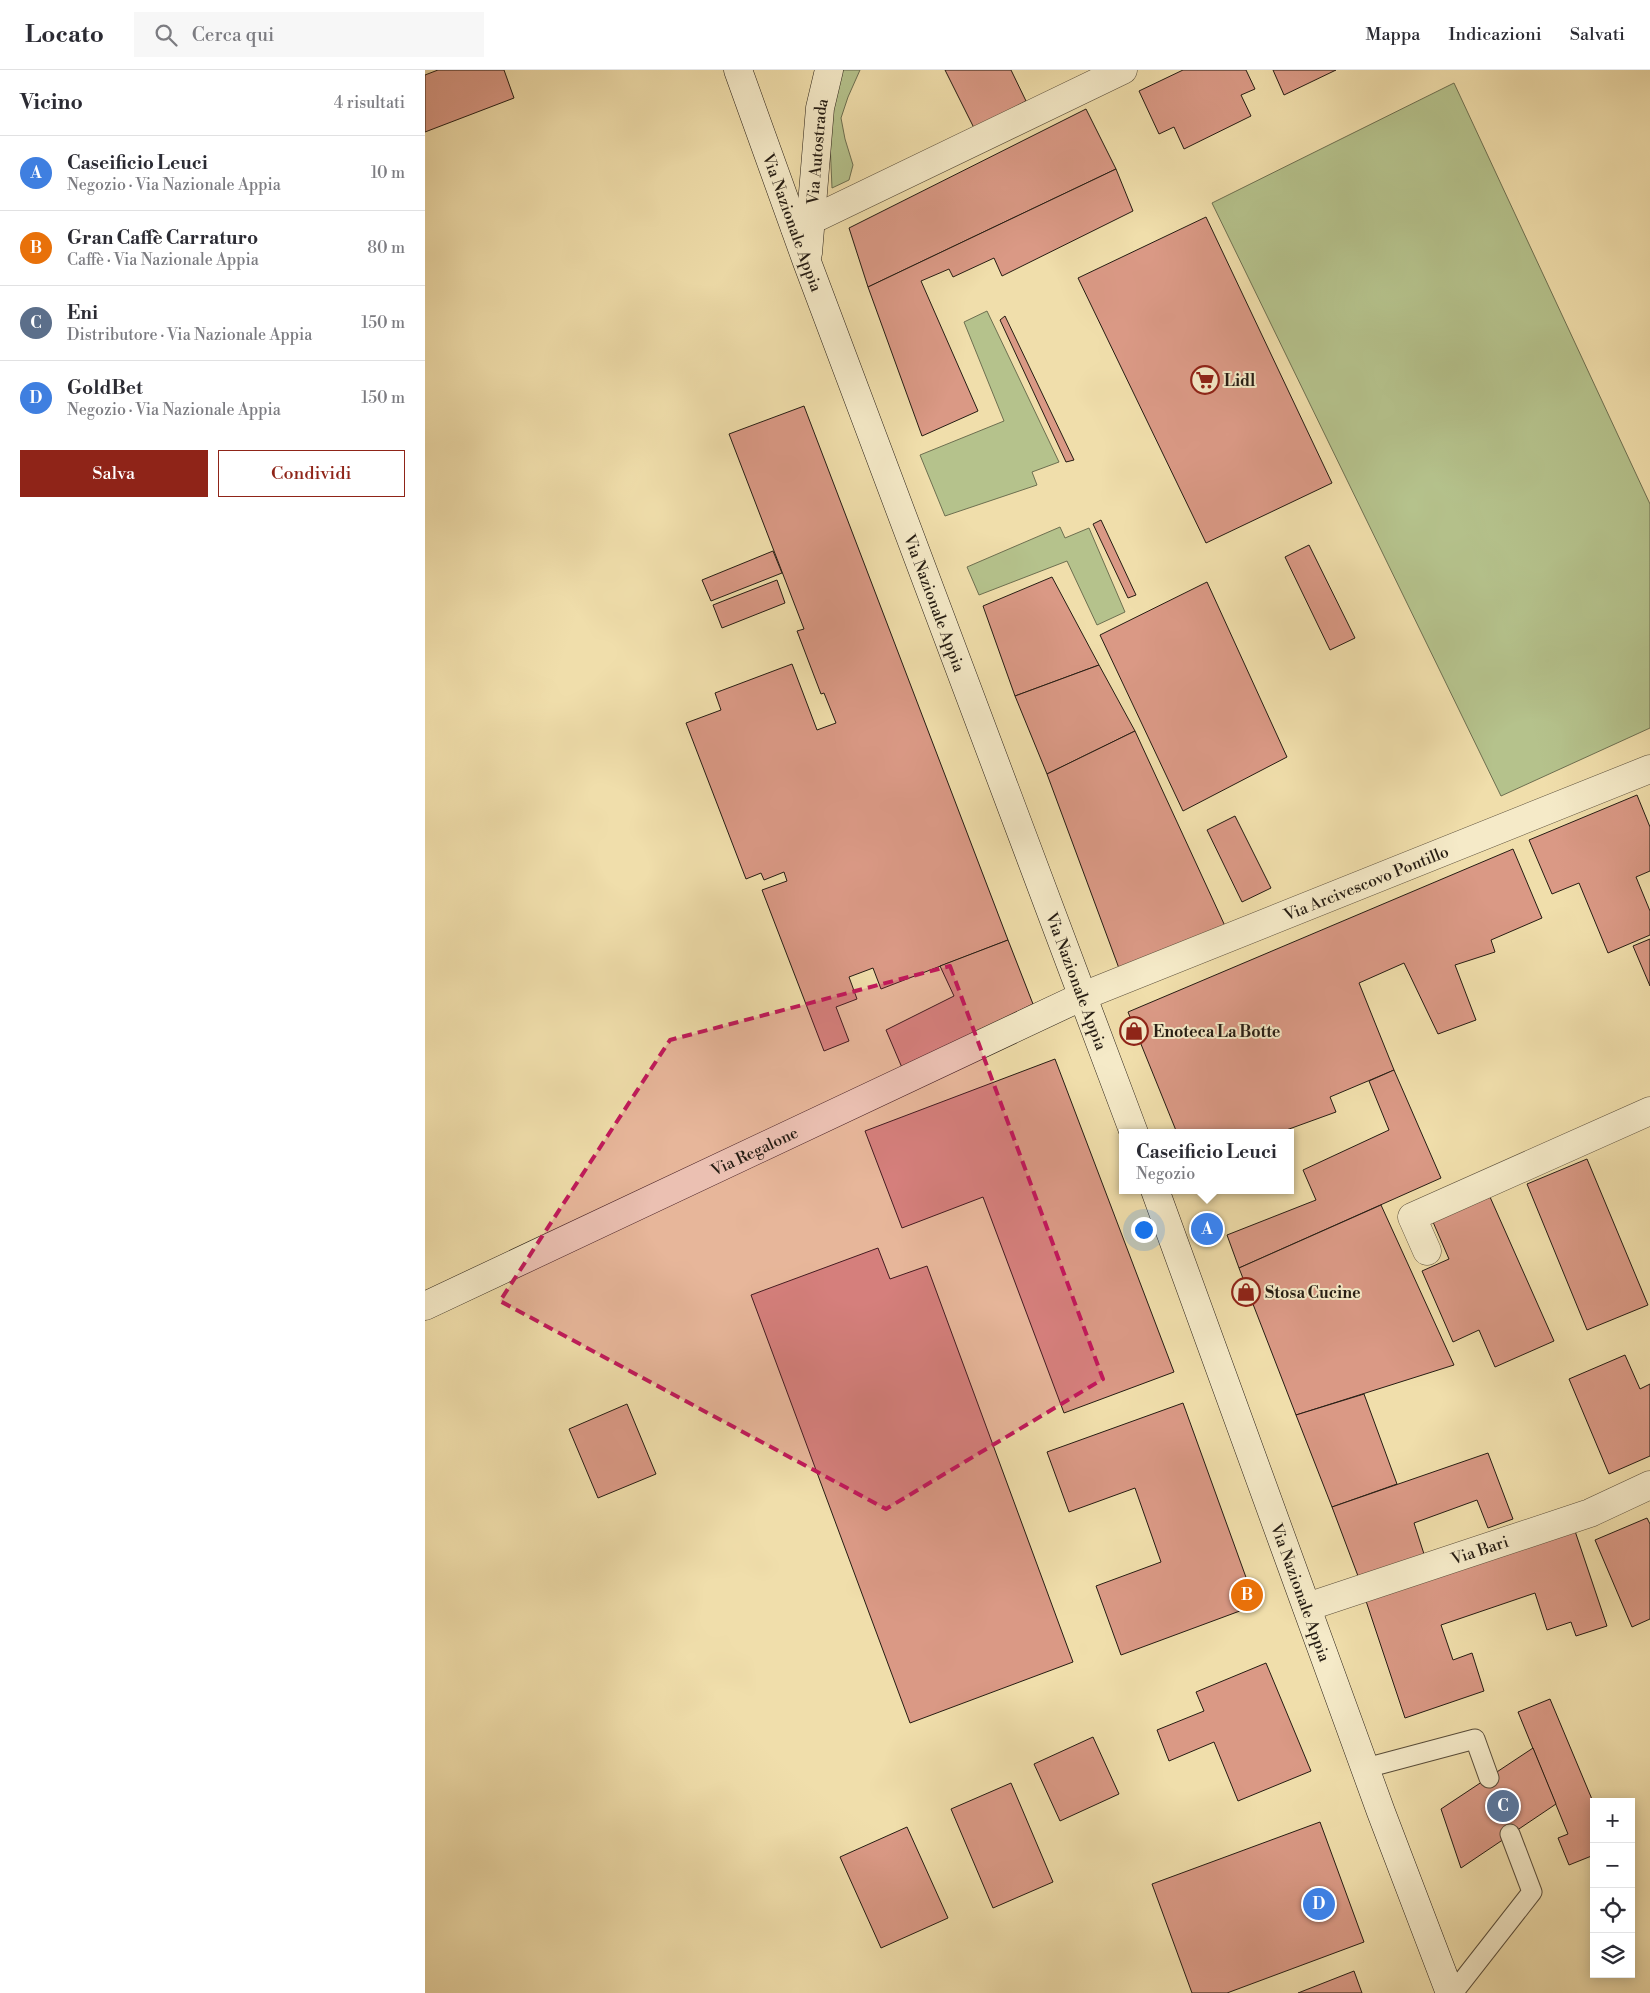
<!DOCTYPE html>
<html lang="it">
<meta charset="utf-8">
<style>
:root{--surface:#fff;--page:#f7f7f7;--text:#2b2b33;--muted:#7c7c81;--line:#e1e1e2;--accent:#8f2418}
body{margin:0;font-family:"Libre Bodoni",serif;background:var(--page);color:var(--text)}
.controls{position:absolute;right:15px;bottom:15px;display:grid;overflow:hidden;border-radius:0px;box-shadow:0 2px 12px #0003}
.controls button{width:45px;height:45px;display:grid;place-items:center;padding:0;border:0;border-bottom:1px solid var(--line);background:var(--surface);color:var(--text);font:25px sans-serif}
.you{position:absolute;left:718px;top:1159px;width:18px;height:18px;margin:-12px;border:4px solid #fff;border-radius:50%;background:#1a73e8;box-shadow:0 0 0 8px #1a73e833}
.badge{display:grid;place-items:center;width:32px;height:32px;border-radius:50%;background:var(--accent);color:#fff;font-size:16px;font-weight:700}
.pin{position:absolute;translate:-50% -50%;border:2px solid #fff;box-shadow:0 1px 5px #0006}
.popup{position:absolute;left:694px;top:1059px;width:175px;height:65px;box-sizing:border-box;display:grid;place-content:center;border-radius:0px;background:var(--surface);filter:drop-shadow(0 1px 4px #0005);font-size:16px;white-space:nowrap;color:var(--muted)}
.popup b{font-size:19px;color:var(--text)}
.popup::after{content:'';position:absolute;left:50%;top:100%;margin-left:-10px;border:10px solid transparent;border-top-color:var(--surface)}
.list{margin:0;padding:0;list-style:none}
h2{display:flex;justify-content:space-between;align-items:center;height:65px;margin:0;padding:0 20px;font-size:21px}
h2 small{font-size:16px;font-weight:400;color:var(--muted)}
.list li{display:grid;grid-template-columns:32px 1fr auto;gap:15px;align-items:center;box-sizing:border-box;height:75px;padding:0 20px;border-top:1px solid var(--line)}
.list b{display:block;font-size:19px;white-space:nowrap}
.list p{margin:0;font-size:16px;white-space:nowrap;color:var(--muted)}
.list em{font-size:16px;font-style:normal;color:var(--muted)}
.actions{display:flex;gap:10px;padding:15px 20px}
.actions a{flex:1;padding:11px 0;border:1px solid var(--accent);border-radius:0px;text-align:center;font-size:18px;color:var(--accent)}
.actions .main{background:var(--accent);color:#fff}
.icon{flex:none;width:28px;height:28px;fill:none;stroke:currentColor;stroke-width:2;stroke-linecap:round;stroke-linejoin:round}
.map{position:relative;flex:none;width:1225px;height:1923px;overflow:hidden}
header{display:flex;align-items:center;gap:30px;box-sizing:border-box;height:70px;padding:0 25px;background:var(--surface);border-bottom:1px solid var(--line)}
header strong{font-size:24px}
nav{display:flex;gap:28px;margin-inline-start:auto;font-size:18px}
.search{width:350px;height:45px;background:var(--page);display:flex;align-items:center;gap:12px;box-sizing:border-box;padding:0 18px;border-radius:0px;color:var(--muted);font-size:19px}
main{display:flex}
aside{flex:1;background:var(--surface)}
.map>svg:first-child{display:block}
.green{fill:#b5c28c;stroke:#6d6f50}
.building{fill:#da9985;stroke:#251c13}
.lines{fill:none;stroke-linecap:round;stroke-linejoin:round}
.lane-casing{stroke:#584c39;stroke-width:21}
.street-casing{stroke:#584c39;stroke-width:29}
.secondary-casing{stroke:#251c13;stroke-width:29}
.lane{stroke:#f5eac8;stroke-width:19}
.street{stroke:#f5eac8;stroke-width:28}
.secondary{stroke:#f5eac8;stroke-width:28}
.marked{fill:#c2185b;fill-opacity:0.2;stroke:#c2185b;stroke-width:4;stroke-dasharray:10 6;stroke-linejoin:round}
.labels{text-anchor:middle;stroke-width:4;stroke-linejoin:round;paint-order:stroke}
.street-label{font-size:16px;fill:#251c13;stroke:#f5eac8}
.poi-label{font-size:16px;font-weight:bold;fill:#251c13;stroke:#f5eac8;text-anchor:start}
</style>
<header>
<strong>Locato</strong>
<div class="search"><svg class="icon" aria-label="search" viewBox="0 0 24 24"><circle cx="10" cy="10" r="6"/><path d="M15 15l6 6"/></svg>Cerca qui</div>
<nav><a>Mappa</a><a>Indicazioni</a><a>Salvati</a></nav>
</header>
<main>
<aside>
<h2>Vicino<small>4 risultati</small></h2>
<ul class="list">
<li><span class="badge" style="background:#3f7fe0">A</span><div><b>Caseificio Leuci</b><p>Negozio · Via Nazionale Appia</p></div><em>10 m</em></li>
<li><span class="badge" style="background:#e8710a">B</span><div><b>Gran Caffè Carraturo</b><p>Caffè · Via Nazionale Appia</p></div><em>80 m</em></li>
<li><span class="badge" style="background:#5c6f8a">C</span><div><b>Eni</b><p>Distributore · Via Nazionale Appia</p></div><em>150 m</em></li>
<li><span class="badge" style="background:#3f7fe0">D</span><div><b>GoldBet</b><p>Negozio · Via Nazionale Appia</p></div><em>150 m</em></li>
</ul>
<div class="actions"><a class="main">Salva</a><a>Condividi</a></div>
</aside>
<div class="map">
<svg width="1225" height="1923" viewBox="0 0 1225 1923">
<rect width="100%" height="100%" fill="#f0deab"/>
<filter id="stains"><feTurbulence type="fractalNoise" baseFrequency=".004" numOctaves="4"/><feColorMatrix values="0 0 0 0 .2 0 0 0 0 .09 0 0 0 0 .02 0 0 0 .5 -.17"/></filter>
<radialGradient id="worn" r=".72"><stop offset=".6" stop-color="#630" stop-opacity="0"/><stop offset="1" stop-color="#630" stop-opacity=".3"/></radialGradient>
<g class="green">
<polygon points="416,0 435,0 423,27 416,48 420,69 428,95 424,110 407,118 404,49"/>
<polygon points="1029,13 1225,434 1225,658 1076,726 787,133"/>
<polygon points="562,241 634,392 607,402 612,415 520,446 495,385 579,351 539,252"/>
<polygon points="635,457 640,468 664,458 700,542 672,555 642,491 554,525 542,497"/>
</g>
<g class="building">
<polygon points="13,0 79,0 89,28 0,62 0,5"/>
<polygon points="520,0 586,0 601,31 549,58"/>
<polygon points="758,0 821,0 830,19 816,25 826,46 759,79 749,57 734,64 714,21"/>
<polygon points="848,0 911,0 859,25"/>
<polygon points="661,39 691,99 443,217 424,158"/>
<polygon points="691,99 708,141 577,206 569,188 528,207 524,199 496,211 553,341 497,366 443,217"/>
<polygon points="781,147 907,413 781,473 653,208"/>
<polygon points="580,246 649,390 641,392 575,250"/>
<polygon points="379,336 583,870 456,919 448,898 424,907 432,929 411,937 424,971 399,981 337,820 362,811 359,802 339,810 336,803 321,809 261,653 296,640 290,623 367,594 392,660 411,653 399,623 396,624 372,561 379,559 304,364"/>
<polygon points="676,450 711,525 703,528 668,454"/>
<polygon points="884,475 930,568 905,580 860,487"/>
<polygon points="348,481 357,503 286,531 277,510"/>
<polygon points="627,507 674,595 590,626 558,536"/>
<polygon points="352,510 360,533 297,558 288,535"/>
<polygon points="782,512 862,687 758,741 675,565"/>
<polygon points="674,595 710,661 622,704 590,626"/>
<polygon points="710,661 800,856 695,901 622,704"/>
<polygon points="1212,725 1225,757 1225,801 1211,807 1225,841 1225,865 1183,883 1154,813 1127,824 1104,770"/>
<polygon points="810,746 846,818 817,832 782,760"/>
<polygon points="1088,779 1117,848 1066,870 1070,882 1030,895 1051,950 1013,964 979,893 934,913 969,1000 905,1027 911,1042 853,1063 752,1063 703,942"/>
<polygon points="1225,869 1225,916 1208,876"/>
<polygon points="583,870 608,934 478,1000 461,960 529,926 515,896"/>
<polygon points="630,989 749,1302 639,1343 558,1127 477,1158 440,1061"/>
<polygon points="969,1000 1016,1108 814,1198 802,1165 891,1130 878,1100 964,1060 944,1011"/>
<polygon points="1162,1089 1223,1235 1162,1260 1102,1114"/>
<polygon points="1065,1127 1129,1271 1070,1297 1054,1260 1028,1272 997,1201 1024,1189 1008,1152"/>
<polygon points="956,1135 1029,1295 871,1345 814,1198"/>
<polygon points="453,1178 465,1209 502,1196 648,1592 485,1653 326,1225"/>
<polygon points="1200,1285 1215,1319 1225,1314 1225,1386 1184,1404 1144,1309"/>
<polygon points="939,1324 972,1414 907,1437 871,1345"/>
<polygon points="758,1333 831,1535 696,1585 671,1516 736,1492 710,1418 644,1442 622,1382"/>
<polygon points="202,1334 231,1404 173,1428 144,1359"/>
<polygon points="1063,1383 1088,1449 1063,1458 1052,1430 989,1453 999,1484 933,1506 907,1437"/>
<polygon points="1222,1448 1225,1454 1225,1549 1207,1557 1170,1470"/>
<polygon points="1150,1461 1182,1556 1151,1566 1146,1552 1122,1560 1110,1523 1016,1555 1028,1590 1047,1583 1059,1621 980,1648 941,1531"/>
<polygon points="841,1593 886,1701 813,1731 789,1672 744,1691 732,1660 779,1641 771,1622"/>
<polygon points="1125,1629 1169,1734 1169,1785 1144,1795 1133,1768 1143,1764 1093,1642"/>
<polygon points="668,1667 694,1724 635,1751 609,1694"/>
<polygon points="1108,1678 1131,1734 1036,1798 1016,1739"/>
<polygon points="586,1713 628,1812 568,1838 526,1739"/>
<polygon points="895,1752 939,1872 802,1923 767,1923 727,1814"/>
<polygon points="482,1757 523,1848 456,1878 415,1787"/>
<polygon points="929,1901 937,1923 873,1923"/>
</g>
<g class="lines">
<defs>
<g id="lane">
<polyline points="941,1698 1050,1669 1064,1708"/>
<polyline points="1028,1923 1107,1822 1085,1764"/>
</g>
<g id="street">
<polyline points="370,158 698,0"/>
<path id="s1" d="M658,926L1225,699"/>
<polyline points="1002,1181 987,1147 1225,1041"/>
<path id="s2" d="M882,1537L1165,1443L1225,1415"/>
</g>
<g id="secondary">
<path id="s3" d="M313,0L382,192L709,1063"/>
<path id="s4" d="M383,183L395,38L404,0"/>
<path id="s5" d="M730,1120L956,1742L1025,1923"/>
<path id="s6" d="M0,1236L658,926"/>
</g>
</defs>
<use href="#lane" class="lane-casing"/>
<use href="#street" class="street-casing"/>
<use href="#secondary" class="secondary-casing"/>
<use href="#lane" class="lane"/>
<use href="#street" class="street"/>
<use href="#secondary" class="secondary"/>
</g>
<path class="marked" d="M525,896L678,1309L461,1439L75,1231L245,970Z"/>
<defs>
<symbol id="supermarket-ring" viewBox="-11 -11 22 22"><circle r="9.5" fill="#f5eac8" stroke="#8f2418" stroke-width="1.5"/><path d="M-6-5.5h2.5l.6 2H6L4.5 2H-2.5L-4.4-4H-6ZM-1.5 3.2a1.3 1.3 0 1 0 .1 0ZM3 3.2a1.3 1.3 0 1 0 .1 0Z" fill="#8f2418"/></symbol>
<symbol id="shop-ring" viewBox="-11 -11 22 22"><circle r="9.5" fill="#f5eac8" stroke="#8f2418" stroke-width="1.5"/><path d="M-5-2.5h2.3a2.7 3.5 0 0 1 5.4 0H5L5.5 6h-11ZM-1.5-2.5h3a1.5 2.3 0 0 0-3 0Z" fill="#8f2418"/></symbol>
</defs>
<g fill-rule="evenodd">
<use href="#supermarket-ring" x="764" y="294" width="32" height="32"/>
<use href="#shop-ring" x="693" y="945" width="32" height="32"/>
<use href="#shop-ring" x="805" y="1206" width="32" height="32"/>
</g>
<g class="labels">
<g class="street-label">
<text dy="6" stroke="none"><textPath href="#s4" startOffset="102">Via Autostrada</textPath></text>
<text dy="6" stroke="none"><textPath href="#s3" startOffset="162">Via Nazionale Appia</textPath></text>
<text dy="6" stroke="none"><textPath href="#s3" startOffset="568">Via Nazionale Appia</textPath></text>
<text dy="6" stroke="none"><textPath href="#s1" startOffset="305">Via Arcivescovo Pontillo</textPath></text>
<text dy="6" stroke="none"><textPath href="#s3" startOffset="972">Via Nazionale Appia</textPath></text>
<text dy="6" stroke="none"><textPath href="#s6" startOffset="364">Via Regalone</textPath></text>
<text dy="6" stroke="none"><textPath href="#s2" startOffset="182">Via Bari</textPath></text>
<text dy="6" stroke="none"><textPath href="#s5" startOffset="428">Via Nazionale Appia</textPath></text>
</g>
<g class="poi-label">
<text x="799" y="316">Lidl</text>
<text x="728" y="967">Enoteca La Botte</text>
<text x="840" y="1228">Stosa Cucine</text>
</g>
</g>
<rect width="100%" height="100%" filter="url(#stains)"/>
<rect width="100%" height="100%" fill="url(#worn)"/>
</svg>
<div class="controls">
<button>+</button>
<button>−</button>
<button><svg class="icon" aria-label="locate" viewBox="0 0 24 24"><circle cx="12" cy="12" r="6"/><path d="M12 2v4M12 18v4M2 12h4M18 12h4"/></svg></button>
<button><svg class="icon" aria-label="layers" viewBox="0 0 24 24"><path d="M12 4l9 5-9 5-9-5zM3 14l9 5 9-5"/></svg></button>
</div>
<div class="you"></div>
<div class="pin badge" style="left:782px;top:1159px;background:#3f7fe0">A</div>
<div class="popup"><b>Caseificio Leuci</b>Negozio</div>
<div class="pin badge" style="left:822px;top:1525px;background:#e8710a">B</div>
<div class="pin badge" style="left:1078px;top:1736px;background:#5c6f8a">C</div>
<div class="pin badge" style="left:894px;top:1834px;background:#3f7fe0">D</div>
</div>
</main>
